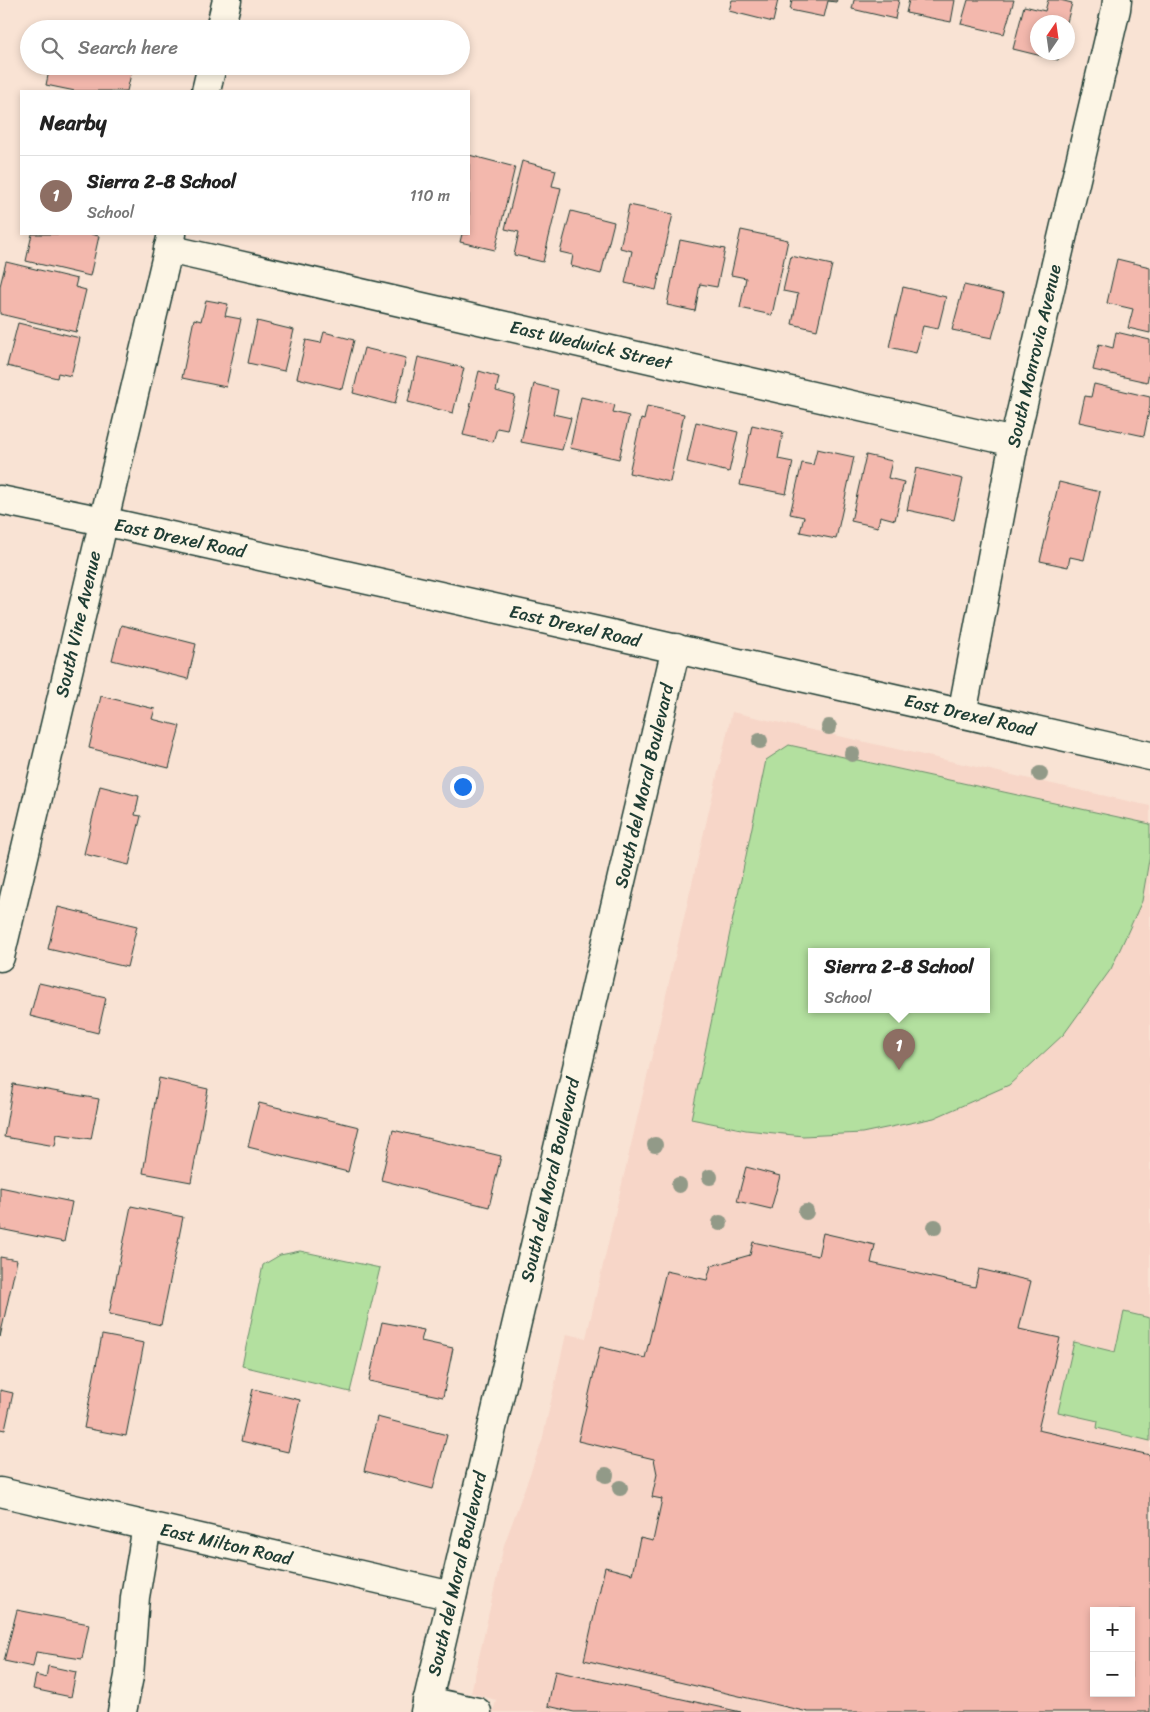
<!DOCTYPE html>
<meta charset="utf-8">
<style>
:root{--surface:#fff;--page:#f2f2f2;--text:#222;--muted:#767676;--line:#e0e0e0;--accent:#7c3aed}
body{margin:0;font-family:Sriracha,sans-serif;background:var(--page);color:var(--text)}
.controls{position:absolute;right:15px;bottom:15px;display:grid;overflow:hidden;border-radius:0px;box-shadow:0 2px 8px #0003}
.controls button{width:45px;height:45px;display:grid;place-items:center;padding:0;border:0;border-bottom:1px solid var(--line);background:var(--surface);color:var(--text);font:25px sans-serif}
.compass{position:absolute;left:1030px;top:15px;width:45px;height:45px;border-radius:50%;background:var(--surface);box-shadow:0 2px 8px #0003;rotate:13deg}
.you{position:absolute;left:462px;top:786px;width:18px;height:18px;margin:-12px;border:4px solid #fff;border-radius:50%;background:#1a73e8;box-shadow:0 0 0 8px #1a73e833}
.badge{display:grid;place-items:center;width:32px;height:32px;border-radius:50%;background:var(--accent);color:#fff;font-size:16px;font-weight:700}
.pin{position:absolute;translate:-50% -41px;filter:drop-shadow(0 1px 2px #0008)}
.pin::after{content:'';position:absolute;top:26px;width:18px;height:15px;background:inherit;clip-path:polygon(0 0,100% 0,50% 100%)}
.popup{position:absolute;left:808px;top:948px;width:182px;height:65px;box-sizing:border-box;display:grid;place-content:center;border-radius:0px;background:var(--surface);filter:drop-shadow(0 1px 4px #0005);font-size:16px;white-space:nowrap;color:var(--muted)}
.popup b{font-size:19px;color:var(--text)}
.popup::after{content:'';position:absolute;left:50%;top:100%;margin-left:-10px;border:10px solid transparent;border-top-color:var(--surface)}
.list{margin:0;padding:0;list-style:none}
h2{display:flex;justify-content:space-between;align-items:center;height:65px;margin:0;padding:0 20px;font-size:21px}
h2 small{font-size:16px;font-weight:400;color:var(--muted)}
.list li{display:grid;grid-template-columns:32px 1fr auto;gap:15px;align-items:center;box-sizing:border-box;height:80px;padding:0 20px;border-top:1px solid var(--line)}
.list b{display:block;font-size:19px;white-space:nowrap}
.list p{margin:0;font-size:16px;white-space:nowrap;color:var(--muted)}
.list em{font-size:16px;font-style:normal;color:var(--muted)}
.icon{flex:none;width:28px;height:28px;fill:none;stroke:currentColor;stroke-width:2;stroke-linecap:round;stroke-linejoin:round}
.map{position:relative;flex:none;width:1150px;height:1712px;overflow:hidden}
.search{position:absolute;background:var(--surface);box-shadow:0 2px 8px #0003;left:20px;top:20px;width:450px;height:55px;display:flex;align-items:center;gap:12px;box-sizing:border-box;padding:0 18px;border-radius:28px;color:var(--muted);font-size:19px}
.panel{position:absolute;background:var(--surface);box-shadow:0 2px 8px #0003;left:20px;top:90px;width:450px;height:145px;border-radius:0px}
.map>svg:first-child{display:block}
.built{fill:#f7d6c8;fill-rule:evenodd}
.green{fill:#b3e09f;stroke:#698e6a;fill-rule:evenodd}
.building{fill:#f3b8ad;stroke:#1f3d34;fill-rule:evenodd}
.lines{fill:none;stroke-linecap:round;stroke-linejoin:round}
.minor-casing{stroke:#1f3d34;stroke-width:31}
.minor{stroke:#fcf5e5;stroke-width:28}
.tree{fill:#929a88}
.labels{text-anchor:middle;stroke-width:4;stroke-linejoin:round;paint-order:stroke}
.street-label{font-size:18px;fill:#1f3d34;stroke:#fcf5e5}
</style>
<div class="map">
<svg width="1150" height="1712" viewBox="0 0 1150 1712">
<rect width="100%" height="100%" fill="#f9e3d4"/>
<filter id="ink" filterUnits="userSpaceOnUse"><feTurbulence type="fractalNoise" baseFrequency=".02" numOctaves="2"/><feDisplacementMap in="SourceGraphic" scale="10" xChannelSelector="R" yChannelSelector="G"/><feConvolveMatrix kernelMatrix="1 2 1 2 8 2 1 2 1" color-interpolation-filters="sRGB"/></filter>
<g filter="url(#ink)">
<path class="built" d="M732,712L1150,806V1712H493L496,1700L471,1693L504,1545L542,1441L566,1334L586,1338ZM812,951H986V1009H812ZM1094,1611H1131V1693H1094Z"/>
<g class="green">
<path d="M789,745L1150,824V854L1142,901L1111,969L1064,1034L1009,1085L934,1118L862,1133L803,1136L746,1130L691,1119L766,760ZM812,951H986V1009H812Z"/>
<polygon points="300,1251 380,1268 350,1392 242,1366 263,1265 280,1255"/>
<polygon points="1124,1312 1150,1318 1150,1441 1097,1428 1098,1421 1058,1412 1074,1342 1115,1352"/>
</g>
<g class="building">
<polygon points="732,0 778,0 773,22 729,11"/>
<polygon points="792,0 837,0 836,2 828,1 824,17 790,10"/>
<polygon points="854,0 899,0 895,19 852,9"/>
<polygon points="909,0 955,0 951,22 906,13"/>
<polygon points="968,0 1014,0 1004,34 961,24"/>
<polygon points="1048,0 1060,0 1072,3 1067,22 1038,22 1038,52 1060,52 1058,60 1013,49 1024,6 1045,11"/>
<polygon points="50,66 117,66 132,70 127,91 75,91 46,85"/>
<polygon points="469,155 515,167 495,250 460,242 462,234 469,234"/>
<polygon points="522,161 556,170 552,186 561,188 543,262 514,255 519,232 505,229"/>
<polygon points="629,205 673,214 656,290 625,283 632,251 620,248"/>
<polygon points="571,211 614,222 601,274 571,266 573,255 560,252"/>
<polygon points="741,230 788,240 772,315 740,308 746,278 731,275"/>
<polygon points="32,234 90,234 99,236 90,276 26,261"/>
<polygon points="680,240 725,249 717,287 700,284 695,311 667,305"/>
<polygon points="791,256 832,265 817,330 792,324 798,294 783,291"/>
<polygon points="1117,259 1150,267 1150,333 1128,328 1133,309 1107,303"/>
<polygon points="6,262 77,279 75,287 86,290 76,332 0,314 0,286"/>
<polygon points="964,285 1004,294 992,338 952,330"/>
<polygon points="903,287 946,297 938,329 923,326 916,353 889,347"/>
<polygon points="206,300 228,304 225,316 241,319 226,387 182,378 194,319 201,321"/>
<polygon points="257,321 294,330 284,371 248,363"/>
<polygon points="18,323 80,338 71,376 58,373 57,378 7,366"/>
<polygon points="324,332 354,340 342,389 297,378 306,340 321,343"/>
<polygon points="1116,332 1150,340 1150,368 1147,382 1093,370 1099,344 1113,348"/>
<polygon points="364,348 406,358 395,404 353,393"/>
<polygon points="418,357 464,368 453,413 408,402"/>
<polygon points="479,371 499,377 496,391 515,396 507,430 497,428 493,442 463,435"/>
<polygon points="534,384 558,390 553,414 571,418 562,450 521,442"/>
<polygon points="1094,384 1150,397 1150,406 1144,436 1079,422 1085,396 1091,397"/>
<polygon points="581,397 615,405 613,412 629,416 619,459 570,448"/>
<polygon points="647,406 684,414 670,482 629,473 641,419 644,420"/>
<polygon points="696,422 738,432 729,472 687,462"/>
<polygon points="752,425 783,432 778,459 793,462 786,494 740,485"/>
<polygon points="817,449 854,457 836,539 800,532 804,517 790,514 802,463 813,465"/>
<polygon points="866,455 892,461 888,478 904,482 895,520 880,516 878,527 851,521"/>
<polygon points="916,468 963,479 954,520 907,510"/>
<polygon points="1059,482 1100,492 1084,560 1070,557 1068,567 1040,561"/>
<polygon points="121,625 196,644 188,679 112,660"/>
<polygon points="101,696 155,709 152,719 180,726 169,768 89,748"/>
<polygon points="100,786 139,796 135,815 141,816 129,865 84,854"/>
<polygon points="58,907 137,926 127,967 48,949"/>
<polygon points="39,983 106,998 98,1033 30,1016"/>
<polygon points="159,1078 208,1089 191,1182 143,1173"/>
<polygon points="13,1084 99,1099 91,1139 57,1134 55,1146 4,1137"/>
<polygon points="259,1103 359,1127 348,1172 248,1147"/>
<polygon points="393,1130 501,1156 489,1207 381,1180"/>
<polygon points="746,1167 780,1176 771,1209 737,1201"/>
<polygon points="0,1187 72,1202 64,1242 0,1229"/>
<polygon points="131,1206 183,1217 161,1325 109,1314"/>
<path d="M823,1233L875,1245L871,1263L975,1287L979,1269L1031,1281L1019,1329L1060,1338L1038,1430L1150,1455V1712H808L584,1660L605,1567L632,1574L640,1538L653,1541L662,1499L652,1497L657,1474L654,1459L578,1441L600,1347L645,1358L666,1271L707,1280L711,1266L750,1255L753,1242L818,1256ZM1094,1611H1131V1693H1094Z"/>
<polygon points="0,1257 17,1260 0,1337"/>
<polygon points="382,1322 424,1330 421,1341 453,1348 443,1397 369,1381"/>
<polygon points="102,1335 144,1343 126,1436 84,1428"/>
<polygon points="253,1389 300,1400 288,1452 241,1441"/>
<polygon points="0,1390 13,1393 5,1430 0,1429"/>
<polygon points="377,1417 447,1435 433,1489 364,1471"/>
<polygon points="17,1610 89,1624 82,1659 36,1652 33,1667 4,1661"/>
<polygon points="48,1666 76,1672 71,1697 33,1689 36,1675 46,1678"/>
<polygon points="555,1671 741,1712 574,1712 548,1706"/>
</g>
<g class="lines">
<defs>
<g id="minor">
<polyline points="220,29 227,0"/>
<polyline points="206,91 212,66"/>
<polyline points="168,249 1014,442"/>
<polyline points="0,500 103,521 606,633 1150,756"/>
<polyline points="962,714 1014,442 1116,9 1117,0"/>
<polyline points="0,957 172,234"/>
<polyline points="0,1492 452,1596"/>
<polyline points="427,1701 477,1712"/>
<polyline points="122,1712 129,1676 135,1597 147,1526"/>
<polyline points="425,1712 676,648"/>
</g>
</defs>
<use href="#minor" class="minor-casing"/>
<use href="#minor" class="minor"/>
</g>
<g class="tree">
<circle cx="829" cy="727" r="8"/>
<circle cx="760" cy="741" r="8"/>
<circle cx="852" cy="754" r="8"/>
<circle cx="1040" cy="774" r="8"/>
<circle cx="655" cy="1145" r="8"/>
<circle cx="710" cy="1177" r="8"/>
<circle cx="679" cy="1185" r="8"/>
<circle cx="806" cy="1212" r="8"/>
<circle cx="720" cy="1223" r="8"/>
<circle cx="935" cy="1227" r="8"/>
<circle cx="606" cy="1475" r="8"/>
<circle cx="620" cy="1488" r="8"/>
</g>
</g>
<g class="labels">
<g class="street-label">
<text transform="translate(591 345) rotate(13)" y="6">East Wedwick Street</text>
<text transform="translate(1034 356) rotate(-77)" y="6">South Monrovia Avenue</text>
<text transform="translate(180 538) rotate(12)" y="6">East Drexel Road</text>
<text transform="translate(78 624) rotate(-77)" y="6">South Vine Avenue</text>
<text transform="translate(575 626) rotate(13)" y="6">East Drexel Road</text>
<text transform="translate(970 715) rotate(13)" y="6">East Drexel Road</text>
<text transform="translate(644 786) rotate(-77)" y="6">South del Moral Boulevard</text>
<text transform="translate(550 1180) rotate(-77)" y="6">South del Moral Boulevard</text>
<text transform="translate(226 1544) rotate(13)" y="6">East Milton Road</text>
<text transform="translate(457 1574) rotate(-77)" y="6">South del Moral Boulevard</text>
</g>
</g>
</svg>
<div class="controls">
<button>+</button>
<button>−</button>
</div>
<svg class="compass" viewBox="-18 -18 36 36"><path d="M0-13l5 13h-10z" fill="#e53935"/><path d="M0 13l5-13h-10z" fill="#767676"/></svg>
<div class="you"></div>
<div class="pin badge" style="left:899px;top:1070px;background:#8d6e63">1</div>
<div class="popup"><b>Sierra 2-8 School</b>School</div>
<div class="search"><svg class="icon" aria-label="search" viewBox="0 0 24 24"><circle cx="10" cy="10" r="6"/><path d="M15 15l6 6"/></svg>Search here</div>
<section class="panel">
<h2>Nearby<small></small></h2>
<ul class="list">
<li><span class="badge" style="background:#8d6e63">1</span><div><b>Sierra 2-8 School</b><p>School</p></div><em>110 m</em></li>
</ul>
</section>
</div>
